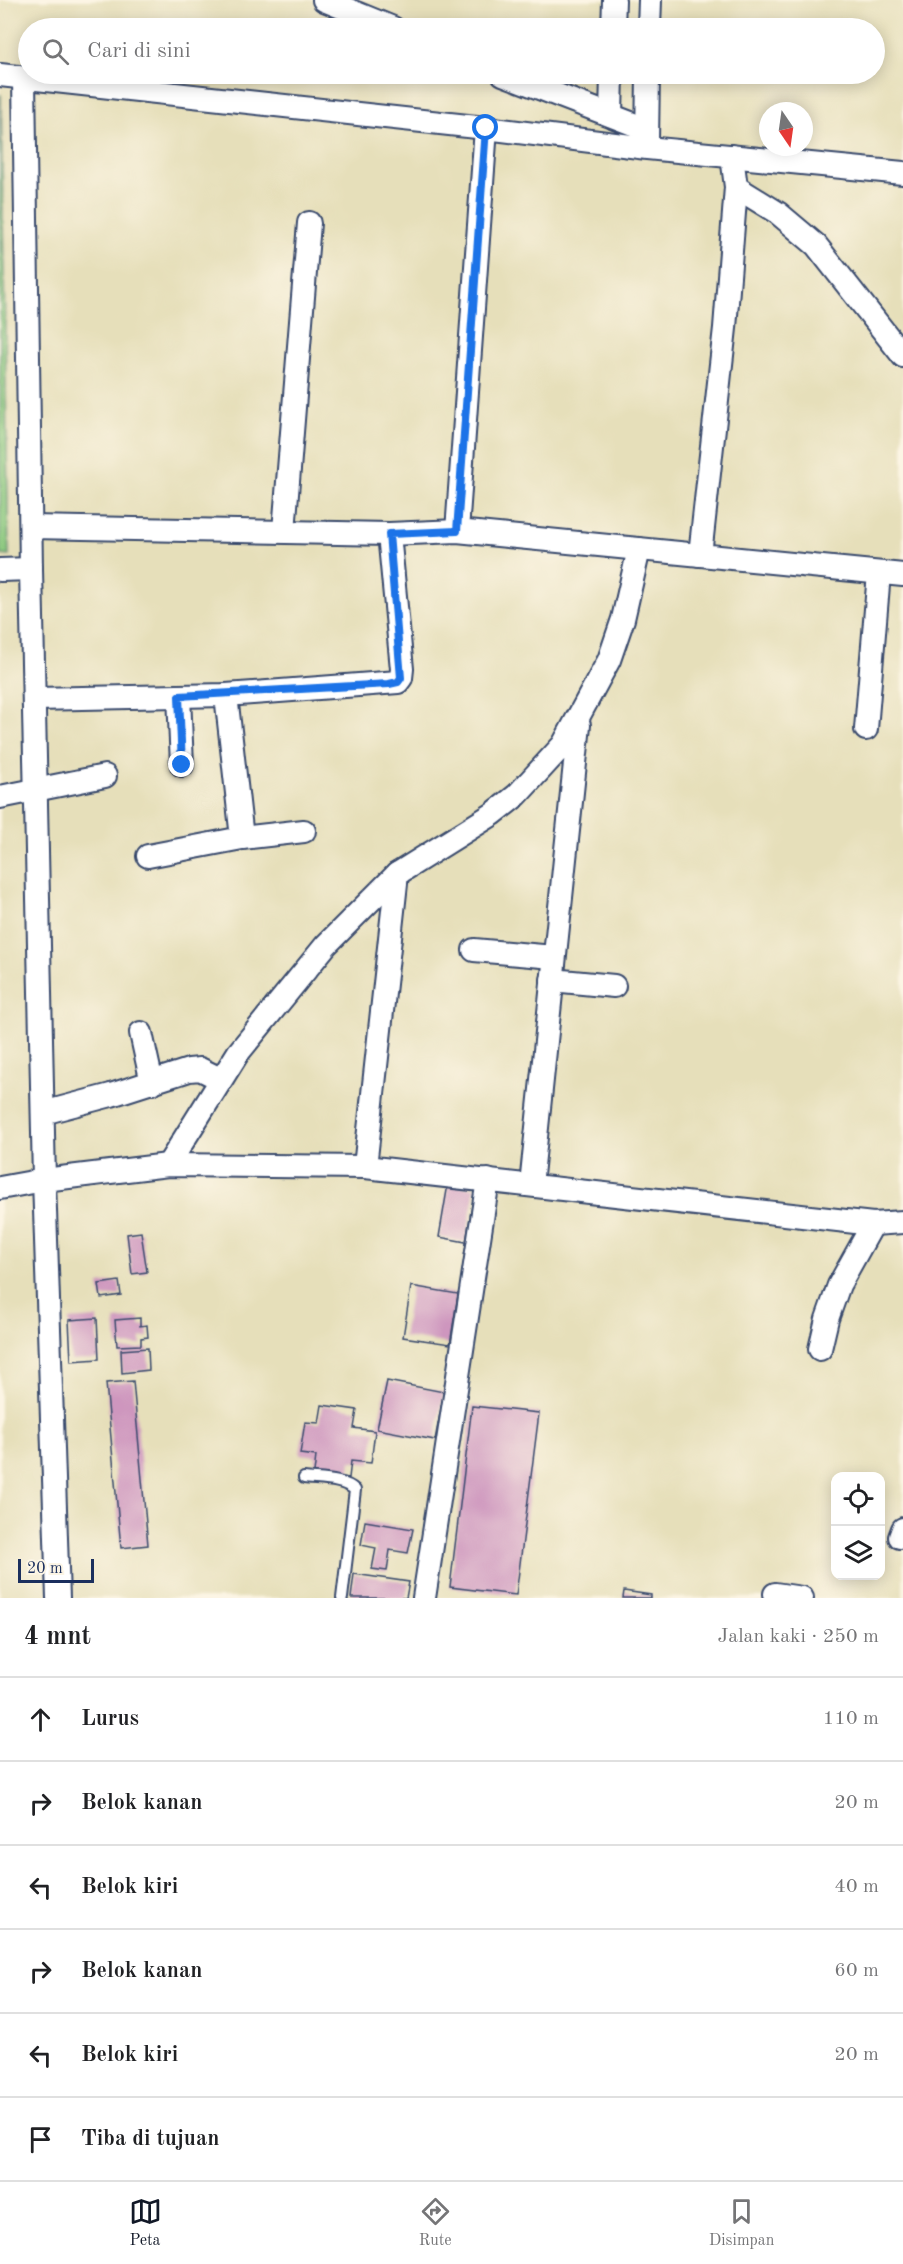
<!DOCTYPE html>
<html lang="id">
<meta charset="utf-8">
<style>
:root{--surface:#fff;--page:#f2f2f2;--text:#202124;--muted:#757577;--line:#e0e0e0;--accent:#111827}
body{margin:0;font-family:"Old Standard TT",serif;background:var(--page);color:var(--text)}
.controls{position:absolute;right:18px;bottom:18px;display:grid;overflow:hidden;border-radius:12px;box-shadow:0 3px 15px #0003}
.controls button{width:54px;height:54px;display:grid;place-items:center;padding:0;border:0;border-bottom:2px solid var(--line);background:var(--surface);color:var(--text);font:30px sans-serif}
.compass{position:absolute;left:759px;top:102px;width:54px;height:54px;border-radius:50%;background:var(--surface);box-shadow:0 3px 15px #0003;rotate:167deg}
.scale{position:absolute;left:18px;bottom:15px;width:76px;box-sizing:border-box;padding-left:6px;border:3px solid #1b2f5e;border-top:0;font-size:16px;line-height:21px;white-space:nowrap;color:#1b2f5e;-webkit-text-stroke:4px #fcf5e5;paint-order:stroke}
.stop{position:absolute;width:18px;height:18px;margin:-14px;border:4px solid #1a73e8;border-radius:50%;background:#fff}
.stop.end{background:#1a73e8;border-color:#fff;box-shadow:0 2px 6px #0008}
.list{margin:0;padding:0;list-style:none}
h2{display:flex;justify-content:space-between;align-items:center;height:78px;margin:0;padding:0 24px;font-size:26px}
h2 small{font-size:20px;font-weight:400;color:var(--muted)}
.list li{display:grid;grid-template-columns:39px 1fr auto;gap:18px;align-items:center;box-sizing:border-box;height:84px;padding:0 24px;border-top:2px solid var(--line)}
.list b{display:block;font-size:22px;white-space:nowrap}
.list em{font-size:20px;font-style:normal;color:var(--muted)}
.icon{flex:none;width:33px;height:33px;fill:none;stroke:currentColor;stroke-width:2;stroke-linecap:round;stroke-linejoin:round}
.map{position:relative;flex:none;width:903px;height:1598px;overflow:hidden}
.search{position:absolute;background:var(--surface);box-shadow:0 3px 15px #0003;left:18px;right:18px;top:18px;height:66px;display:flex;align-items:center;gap:15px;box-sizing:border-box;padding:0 21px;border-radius:33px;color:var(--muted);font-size:22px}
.sheet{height:582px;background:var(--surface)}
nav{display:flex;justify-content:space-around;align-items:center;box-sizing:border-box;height:84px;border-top:2px solid var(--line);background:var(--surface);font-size:16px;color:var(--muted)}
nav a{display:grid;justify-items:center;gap:3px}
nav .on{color:var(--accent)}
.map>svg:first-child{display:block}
.green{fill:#8bc87e;stroke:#537c6e;stroke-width:1.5}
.building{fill:#ce96be}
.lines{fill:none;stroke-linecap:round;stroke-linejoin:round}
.service-casing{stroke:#39496c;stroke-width:14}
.minor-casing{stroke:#39496c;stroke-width:26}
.service{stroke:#fff;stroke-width:10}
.minor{stroke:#fff;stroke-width:22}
.route{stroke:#1a73e8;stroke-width:8}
</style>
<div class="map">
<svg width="903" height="1598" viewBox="0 0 903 1598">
<rect width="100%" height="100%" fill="#fcf5e5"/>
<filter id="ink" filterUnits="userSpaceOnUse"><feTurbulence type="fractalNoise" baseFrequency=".0167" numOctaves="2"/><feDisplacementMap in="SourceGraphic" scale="12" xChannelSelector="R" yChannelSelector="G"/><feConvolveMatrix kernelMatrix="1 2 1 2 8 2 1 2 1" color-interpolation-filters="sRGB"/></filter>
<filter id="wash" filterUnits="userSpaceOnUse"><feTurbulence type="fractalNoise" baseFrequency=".008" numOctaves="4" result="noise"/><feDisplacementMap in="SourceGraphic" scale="24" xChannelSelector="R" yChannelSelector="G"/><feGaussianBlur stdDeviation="1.35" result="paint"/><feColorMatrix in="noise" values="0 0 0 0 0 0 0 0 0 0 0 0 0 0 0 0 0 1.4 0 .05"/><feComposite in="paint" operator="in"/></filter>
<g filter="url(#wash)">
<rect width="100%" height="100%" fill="#e6dfba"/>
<polygon class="green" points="0,95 1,95 9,556 0,555"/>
<g id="blocks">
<g class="building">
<polygon points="448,1184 475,1188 466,1242 439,1237"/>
<polygon points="141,1232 147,1272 132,1274 127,1234"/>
<polygon points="119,1281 121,1295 101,1298 99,1284"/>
<polygon points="411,1286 458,1294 450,1344 403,1337"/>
<polygon points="97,1318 99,1359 71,1361 69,1320"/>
<polygon points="140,1318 140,1326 147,1325 148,1337 141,1338 141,1345 117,1346 115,1320"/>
<polygon points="148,1348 149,1370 122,1373 121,1350"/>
<polygon points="133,1381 148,1545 121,1548 106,1383"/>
<polygon points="387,1381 444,1392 435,1440 377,1429"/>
<polygon points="322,1405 357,1410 354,1428 375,1431 371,1463 351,1461 349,1478 314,1473 316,1456 300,1454 305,1422 319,1423"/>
<polygon points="472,1406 539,1413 516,1595 450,1587"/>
<polygon points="365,1521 413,1529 408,1553 390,1550 387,1571 372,1569 376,1548 361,1545"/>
<polygon points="354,1574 409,1582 406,1598 351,1598"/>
<polygon points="624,1591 651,1595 651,1598 623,1598"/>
</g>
</g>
</g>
<g filter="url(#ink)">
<use href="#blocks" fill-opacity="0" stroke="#39496c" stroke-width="1.5"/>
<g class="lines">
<defs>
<path id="service" d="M304,1478C319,1480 344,1479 355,1490L342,1598"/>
<g id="minor">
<polyline points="324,0 393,28"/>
<polyline points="613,28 614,0"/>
<polyline points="649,28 650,0"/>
<polyline points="503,74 646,129"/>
<polyline points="0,75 486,128 647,148 903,173"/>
<polyline points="611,115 612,74"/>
<polyline points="647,141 648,74"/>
<polyline points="736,187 778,213 816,245 903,356"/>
<polyline points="31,527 389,534 457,531 903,575"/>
<polyline points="284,531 309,223"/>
<polyline points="457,531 486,128"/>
<polyline points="700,555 725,328 736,187 732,156"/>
<polyline points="0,570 31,569"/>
<polyline points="226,695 242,838"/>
<polyline points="179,696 182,765"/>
<polyline points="35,699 226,695 398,682 401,678 402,669 389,534"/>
<polyline points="866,729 879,573"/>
<polyline points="0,797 105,776"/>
<polyline points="148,856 242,838 304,831"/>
<polyline points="474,950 554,957"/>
<polyline points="552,980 614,986"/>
<polyline points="141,1033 152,1083"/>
<polyline points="43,1113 111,1095 189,1070 200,1069 220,1079"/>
<polyline points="168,1165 238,1053 326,945 397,874 493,814 517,795 563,745 609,660 623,619 639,549"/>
<polyline points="365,1167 873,1224 903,1222"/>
<polyline points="531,1185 579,725"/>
<polyline points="0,1188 44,1180 31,569 24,78"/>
<polyline points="820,1349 827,1319 839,1285 873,1224"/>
<polyline points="900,1537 903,1529"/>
<polyline points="775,1594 802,1598"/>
<polyline points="58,1598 44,1180 168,1165 365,1167 397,874"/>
<polyline points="424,1598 488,1180"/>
</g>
</defs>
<use href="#service" class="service-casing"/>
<use href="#minor" class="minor-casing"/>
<use href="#service" class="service"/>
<use href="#minor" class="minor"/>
</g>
</g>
<g class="lines" filter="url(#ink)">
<polyline class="route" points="182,765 179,696 389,684 398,682 401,678 389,534 457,531 486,128"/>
</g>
</svg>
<div class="controls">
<button><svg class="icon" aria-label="locate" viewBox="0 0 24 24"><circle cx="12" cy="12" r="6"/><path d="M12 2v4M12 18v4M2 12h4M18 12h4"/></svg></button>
<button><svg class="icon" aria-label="layers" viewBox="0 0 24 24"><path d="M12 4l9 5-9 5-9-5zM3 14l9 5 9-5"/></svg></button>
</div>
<svg class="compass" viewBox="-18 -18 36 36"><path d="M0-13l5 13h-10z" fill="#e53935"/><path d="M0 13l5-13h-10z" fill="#757577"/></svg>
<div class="scale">20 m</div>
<div class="stop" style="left:486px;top:128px"></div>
<div class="stop end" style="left:182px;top:765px"></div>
<div class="search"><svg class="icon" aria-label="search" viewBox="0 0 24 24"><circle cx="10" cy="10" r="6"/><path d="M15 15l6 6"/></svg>Cari di sini</div>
</div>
<section class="sheet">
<h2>4 mnt<small>Jalan kaki · 250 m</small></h2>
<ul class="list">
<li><svg class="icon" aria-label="ahead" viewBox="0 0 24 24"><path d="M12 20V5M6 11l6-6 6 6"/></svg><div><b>Lurus</b></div><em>110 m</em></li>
<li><svg class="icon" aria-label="right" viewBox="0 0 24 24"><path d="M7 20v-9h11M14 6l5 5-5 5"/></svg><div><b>Belok kanan</b></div><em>20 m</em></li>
<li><svg class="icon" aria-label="left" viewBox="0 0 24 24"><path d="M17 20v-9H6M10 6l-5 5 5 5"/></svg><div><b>Belok kiri</b></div><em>40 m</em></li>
<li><svg class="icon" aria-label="right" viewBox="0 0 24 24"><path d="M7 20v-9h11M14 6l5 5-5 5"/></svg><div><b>Belok kanan</b></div><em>60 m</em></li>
<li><svg class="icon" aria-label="left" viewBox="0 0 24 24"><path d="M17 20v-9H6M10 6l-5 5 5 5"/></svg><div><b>Belok kiri</b></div><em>20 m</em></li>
<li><svg class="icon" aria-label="arrive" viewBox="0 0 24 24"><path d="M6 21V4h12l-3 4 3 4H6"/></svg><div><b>Tiba di tujuan</b></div></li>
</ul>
</section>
<nav>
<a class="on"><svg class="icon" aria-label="map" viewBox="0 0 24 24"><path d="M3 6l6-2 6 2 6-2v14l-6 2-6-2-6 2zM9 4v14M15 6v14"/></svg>Peta</a>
<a><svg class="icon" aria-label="directions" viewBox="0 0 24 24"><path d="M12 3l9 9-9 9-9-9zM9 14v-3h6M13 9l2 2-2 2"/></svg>Rute</a>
<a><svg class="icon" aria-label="saved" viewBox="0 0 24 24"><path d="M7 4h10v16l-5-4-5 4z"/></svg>Disimpan</a>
</nav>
